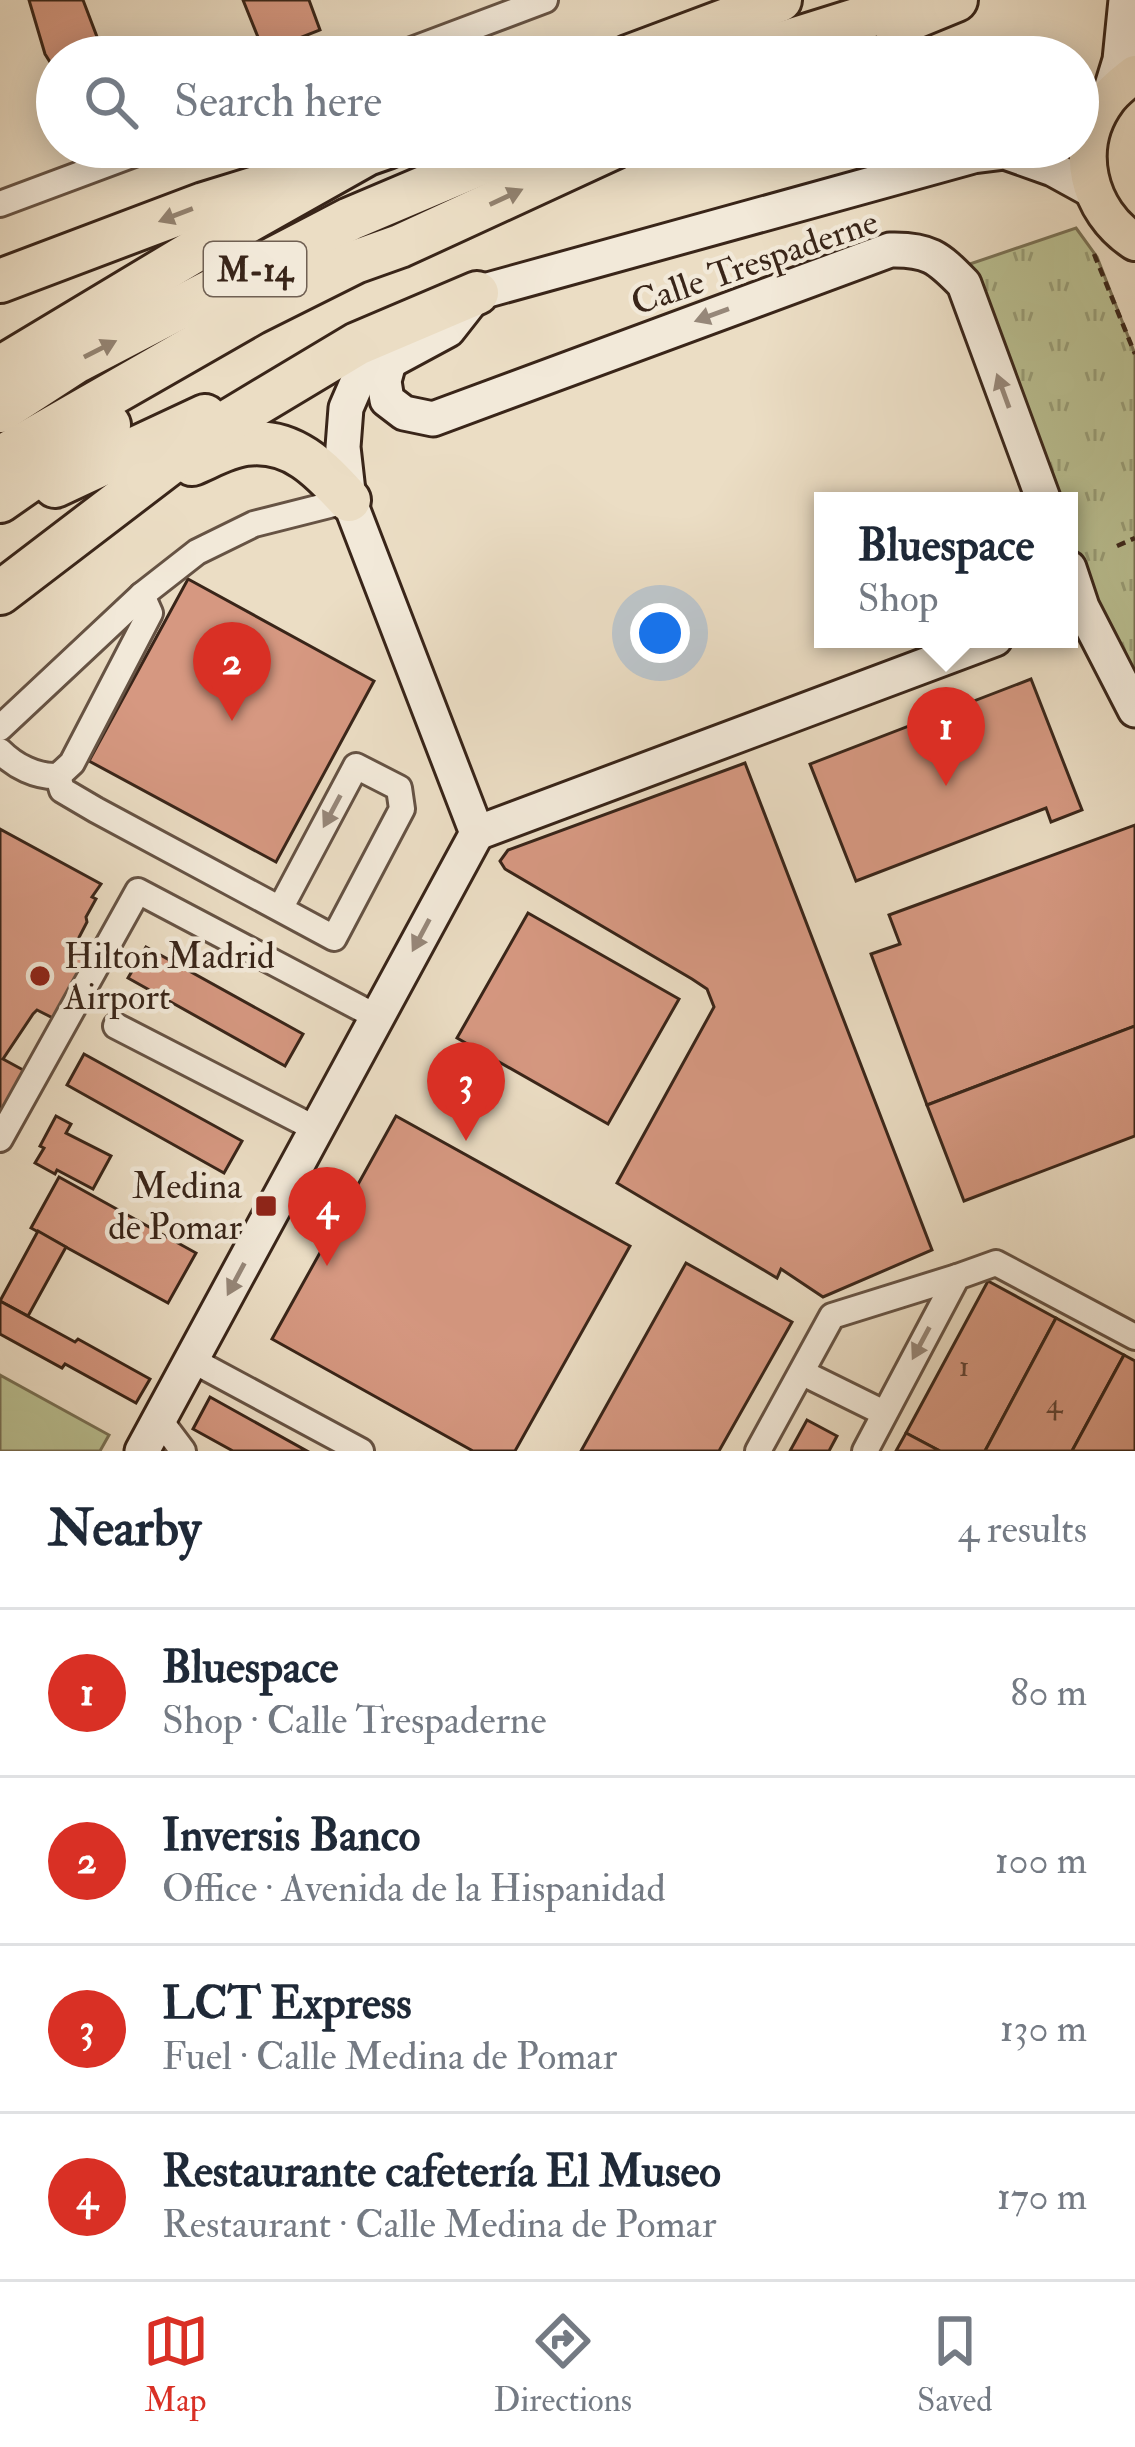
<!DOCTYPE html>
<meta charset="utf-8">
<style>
:root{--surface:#fff;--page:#f2f2f3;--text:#1f2937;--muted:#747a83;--line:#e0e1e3;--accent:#d93025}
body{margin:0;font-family:"IM FELL Double Pica",serif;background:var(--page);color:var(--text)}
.you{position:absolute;left:660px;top:633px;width:42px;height:42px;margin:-30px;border:9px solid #fff;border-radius:50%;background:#1a73e8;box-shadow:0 0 0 18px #1a73e833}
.badge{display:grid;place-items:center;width:78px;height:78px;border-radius:50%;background:var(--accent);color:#fff;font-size:39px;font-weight:700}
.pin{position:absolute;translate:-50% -99px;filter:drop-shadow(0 3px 6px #0008)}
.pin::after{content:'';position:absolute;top:63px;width:42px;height:36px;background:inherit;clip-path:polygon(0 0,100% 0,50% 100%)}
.popup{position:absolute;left:814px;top:492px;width:264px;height:156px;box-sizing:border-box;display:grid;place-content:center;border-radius:0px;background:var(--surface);filter:drop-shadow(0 3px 9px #0005);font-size:39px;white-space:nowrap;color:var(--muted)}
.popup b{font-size:45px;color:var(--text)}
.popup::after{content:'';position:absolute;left:50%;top:100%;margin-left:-24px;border:24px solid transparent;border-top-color:var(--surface)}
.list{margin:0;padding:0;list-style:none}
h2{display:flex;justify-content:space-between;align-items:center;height:156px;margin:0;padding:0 48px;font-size:51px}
h2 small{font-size:39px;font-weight:400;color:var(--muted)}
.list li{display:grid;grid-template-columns:78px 1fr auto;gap:36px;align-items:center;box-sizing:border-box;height:168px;padding:0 48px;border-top:3px solid var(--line)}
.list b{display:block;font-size:45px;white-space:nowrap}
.list p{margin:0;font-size:39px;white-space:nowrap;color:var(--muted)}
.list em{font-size:39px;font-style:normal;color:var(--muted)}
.icon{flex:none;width:66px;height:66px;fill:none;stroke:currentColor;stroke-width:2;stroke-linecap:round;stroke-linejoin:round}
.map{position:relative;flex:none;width:1135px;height:1451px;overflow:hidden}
.search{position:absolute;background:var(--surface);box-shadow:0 6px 30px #0003;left:36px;right:36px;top:36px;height:132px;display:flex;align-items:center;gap:30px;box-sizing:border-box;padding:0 42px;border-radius:66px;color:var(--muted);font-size:45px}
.sheet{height:828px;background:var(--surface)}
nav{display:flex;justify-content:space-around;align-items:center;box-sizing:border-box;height:168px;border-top:3px solid var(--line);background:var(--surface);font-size:33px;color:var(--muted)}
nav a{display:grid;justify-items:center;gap:6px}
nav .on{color:var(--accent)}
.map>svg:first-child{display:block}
.grass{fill:url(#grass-tufts);stroke:#7a7256;stroke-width:3}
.pitch{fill:#bac092;stroke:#7a7256;stroke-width:3}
.building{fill:#d69881;stroke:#392519;stroke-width:3}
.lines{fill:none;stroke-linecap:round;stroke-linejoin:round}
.street-casing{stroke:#665344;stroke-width:30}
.secondary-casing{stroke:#392519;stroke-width:39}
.primary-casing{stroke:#392519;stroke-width:42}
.highway-casing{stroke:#392519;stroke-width:48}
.path{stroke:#392519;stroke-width:4.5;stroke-dasharray:9 6;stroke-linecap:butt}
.street{stroke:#f2e9d9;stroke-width:24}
.secondary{stroke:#f2e9d9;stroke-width:33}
.primary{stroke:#ebddc4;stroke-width:36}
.highway{stroke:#ebddc4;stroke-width:42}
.oneway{fill:#92816e}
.oneway2{fill:#968779}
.poi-dot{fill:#8f2418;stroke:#f2e9d9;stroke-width:4.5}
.labels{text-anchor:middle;stroke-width:9;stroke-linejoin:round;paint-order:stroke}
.number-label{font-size:30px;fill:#604233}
.shield{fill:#f2e9d9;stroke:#706053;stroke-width:3}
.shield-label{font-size:33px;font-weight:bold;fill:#392519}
.street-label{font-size:36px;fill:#392519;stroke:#f2e9d9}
.poi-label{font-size:36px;fill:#392519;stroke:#f2e9d9;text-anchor:start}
</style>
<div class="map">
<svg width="1135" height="1451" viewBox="0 0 1135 1451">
<defs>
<pattern id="grass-tufts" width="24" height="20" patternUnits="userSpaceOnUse" patternTransform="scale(3)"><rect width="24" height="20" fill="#bac092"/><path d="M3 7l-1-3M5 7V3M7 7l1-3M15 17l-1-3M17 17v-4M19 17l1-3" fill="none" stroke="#989c76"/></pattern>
</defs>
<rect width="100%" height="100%" fill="#ebddc4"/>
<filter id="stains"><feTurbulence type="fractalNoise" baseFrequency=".00167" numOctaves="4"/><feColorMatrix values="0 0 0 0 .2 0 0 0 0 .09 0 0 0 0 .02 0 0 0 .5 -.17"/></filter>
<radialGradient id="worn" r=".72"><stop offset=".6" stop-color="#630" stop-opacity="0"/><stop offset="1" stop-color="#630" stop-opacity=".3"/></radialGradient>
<polygon class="grass" points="1076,228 1097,257 1135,354 1135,684 1088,587 1069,536 1069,501 1056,501 964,266"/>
<polygon class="pitch" points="0,1375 109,1435 100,1451 0,1451"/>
<g class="building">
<polygon points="29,0 83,0 99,42 105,40 108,48 114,45 119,57 57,57 57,73 45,54"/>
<polygon points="243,0 309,0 320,30 264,52"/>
<polygon points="188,579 374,681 276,862 89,761"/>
<polygon points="1031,679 1082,810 1051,822 1046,808 856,881 810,764"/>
<polygon points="745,763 932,1250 823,1297 781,1269 777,1278 617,1183 714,1007 707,989 692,979 505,869 500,861 508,850"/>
<polygon points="1135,825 1135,1026 927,1105 871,954 900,944 889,915"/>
<polygon points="0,829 101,884 92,897 96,899 86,917 87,922 72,951 88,960 53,1018 37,1010 33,1014 3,1059 25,1071 0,1115"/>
<polygon points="528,913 679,999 608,1124 457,1038"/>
<polygon points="146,947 303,1034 285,1066 128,978"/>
<polygon points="1135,1026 1135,1136 964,1201 927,1105"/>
<polygon points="84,1054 242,1141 224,1173 67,1085"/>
<polygon points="56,1116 71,1124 66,1133 111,1156 93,1189 57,1170 55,1174 35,1163 44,1148 40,1146"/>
<polygon points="396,1116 630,1246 515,1451 473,1451 272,1339"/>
<polygon points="59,1177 196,1253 168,1303 31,1228"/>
<polygon points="38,1231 66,1247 28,1316 0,1301"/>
<polygon points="686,1263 792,1322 719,1451 581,1451"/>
<polygon points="988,1281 1056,1318 985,1451 940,1451 906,1433"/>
<polygon points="0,1301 75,1342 78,1339 150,1379 136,1403 65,1364 62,1368 0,1334"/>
<polygon points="1056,1318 1124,1355 1072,1451 985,1451"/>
<polygon points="1124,1355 1135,1361 1135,1451 1072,1451"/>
<polygon points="210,1397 307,1451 233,1451 193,1429"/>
<polygon points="807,1420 837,1436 829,1451 790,1451"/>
<polygon points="906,1433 940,1451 896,1451"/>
</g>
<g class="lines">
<defs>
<g id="street">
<polyline points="393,57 545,0"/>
<polyline points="0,204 153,147"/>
<polyline points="0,728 142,595 197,552 254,524 349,500"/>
<path d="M0,751C15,766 36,777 58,776L72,763L150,613L142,595"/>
<polyline points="58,776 62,790 96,810 334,938 402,809 399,788 356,766 281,907"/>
<polyline points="116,1026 316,1129"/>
<polyline points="0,1139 138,891 377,1017"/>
<polyline points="192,1360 361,1451"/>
<polyline points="803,1373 884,1413"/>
<polyline points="159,1419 183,1451"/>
<polyline points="758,1451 832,1316 957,1277"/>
<polyline points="865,1451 957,1277 996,1263 1135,1337"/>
</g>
<g id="secondary">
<polyline points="1109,96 1120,60 1126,0"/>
<path d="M390,359L384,381L387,400L404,413L433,419L890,250C928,249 938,257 964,284L1044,501"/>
<polyline points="1069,568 1082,607 1135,710"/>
<polyline points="477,833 995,639"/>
<polyline points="142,1451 477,833 349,500 343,447 346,408 359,378 448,330 477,293 973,156 1005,152 1053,169 1093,191"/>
</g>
<path id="primary" d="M1135,74C1125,82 1114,90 1107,100C1072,147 1087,211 1135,242"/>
<g id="highway">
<polyline points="895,25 956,0"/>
<polyline points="628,57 780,0"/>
<polyline points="738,57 920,0"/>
<polyline points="0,281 204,204 292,177"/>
<polyline points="0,368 193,252 367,154 387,147"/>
<polyline points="0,411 77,361 350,219 520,147"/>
<polyline points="0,458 253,313 355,262 400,246 615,147"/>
<path d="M192,464C209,457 228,446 246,444C292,438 321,469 349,500"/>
<polyline points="55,486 205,416"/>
<polyline points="0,501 109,425"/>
<polyline points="0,593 212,431 357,344 477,293"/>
</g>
</defs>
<use href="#street" class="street-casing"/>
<use href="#secondary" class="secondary-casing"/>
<use href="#primary" class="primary-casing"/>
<use href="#highway" class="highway-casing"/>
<g class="path">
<polyline points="1094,254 1135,354"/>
<polyline points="1117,546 1135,538"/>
</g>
<use href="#street" class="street"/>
<use href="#secondary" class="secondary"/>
<use href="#primary" class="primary"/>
<use href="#highway" class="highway"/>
</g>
<defs><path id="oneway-solid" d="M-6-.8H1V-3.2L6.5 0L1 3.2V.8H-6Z" transform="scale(3)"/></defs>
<g class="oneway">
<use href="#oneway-solid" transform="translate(506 197) rotate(-25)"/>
<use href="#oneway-solid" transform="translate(176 215) rotate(159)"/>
<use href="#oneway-solid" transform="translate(100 349) rotate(-27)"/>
</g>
<g class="oneway2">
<use href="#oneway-solid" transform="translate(712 315) rotate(160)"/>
<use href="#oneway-solid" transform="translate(1003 391) rotate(-110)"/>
<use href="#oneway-solid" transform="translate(332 811) rotate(118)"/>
<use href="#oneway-solid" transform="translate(421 935) rotate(118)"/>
<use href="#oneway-solid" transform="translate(236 1279) rotate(118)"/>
<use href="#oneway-solid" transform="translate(921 1343) rotate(118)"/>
</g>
<g class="poi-dot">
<circle cx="40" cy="976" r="12"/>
<rect x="254" y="1194" width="24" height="24" rx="6"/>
</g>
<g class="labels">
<g class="number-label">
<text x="964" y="1376">1</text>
<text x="1054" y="1413">4</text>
</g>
<rect class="shield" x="204" y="242" width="102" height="54" rx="9"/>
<g class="shield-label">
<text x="255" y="281">M-14</text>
</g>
<g class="street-label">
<text transform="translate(754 261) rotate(-19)" y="13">Calle Trespaderne</text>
</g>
<g class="poi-label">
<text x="64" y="968">Hilton Madrid<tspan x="64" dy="41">Airport</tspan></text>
<text x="242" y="1198" text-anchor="end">Medina<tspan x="242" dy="41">de Pomar</tspan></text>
</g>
</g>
<rect width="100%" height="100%" filter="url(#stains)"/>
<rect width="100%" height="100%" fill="url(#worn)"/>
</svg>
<div class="you"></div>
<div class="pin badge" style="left:946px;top:786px">1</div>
<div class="popup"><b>Bluespace</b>Shop</div>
<div class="pin badge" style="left:232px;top:721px">2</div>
<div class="pin badge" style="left:466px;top:1141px">3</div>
<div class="pin badge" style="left:327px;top:1266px">4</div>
<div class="search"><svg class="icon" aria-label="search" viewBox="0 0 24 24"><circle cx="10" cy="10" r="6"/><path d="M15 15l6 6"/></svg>Search here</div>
</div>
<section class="sheet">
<h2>Nearby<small>4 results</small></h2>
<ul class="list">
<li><span class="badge">1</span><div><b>Bluespace</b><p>Shop · Calle Trespaderne</p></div><em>80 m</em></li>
<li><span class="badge">2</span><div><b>Inversis Banco</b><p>Office · Avenida de la Hispanidad</p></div><em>100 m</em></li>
<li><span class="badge">3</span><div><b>LCT Express</b><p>Fuel · Calle Medina de Pomar</p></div><em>130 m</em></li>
<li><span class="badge">4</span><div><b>Restaurante cafetería El Museo</b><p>Restaurant · Calle Medina de Pomar</p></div><em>170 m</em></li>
</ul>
</section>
<nav>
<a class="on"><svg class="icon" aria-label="map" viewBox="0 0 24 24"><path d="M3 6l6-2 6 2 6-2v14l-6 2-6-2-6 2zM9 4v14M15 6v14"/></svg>Map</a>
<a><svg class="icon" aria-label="directions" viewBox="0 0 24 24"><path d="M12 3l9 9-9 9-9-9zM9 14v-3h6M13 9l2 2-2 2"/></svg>Directions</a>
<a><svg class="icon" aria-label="saved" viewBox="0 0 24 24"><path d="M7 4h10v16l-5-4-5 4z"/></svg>Saved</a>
</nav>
